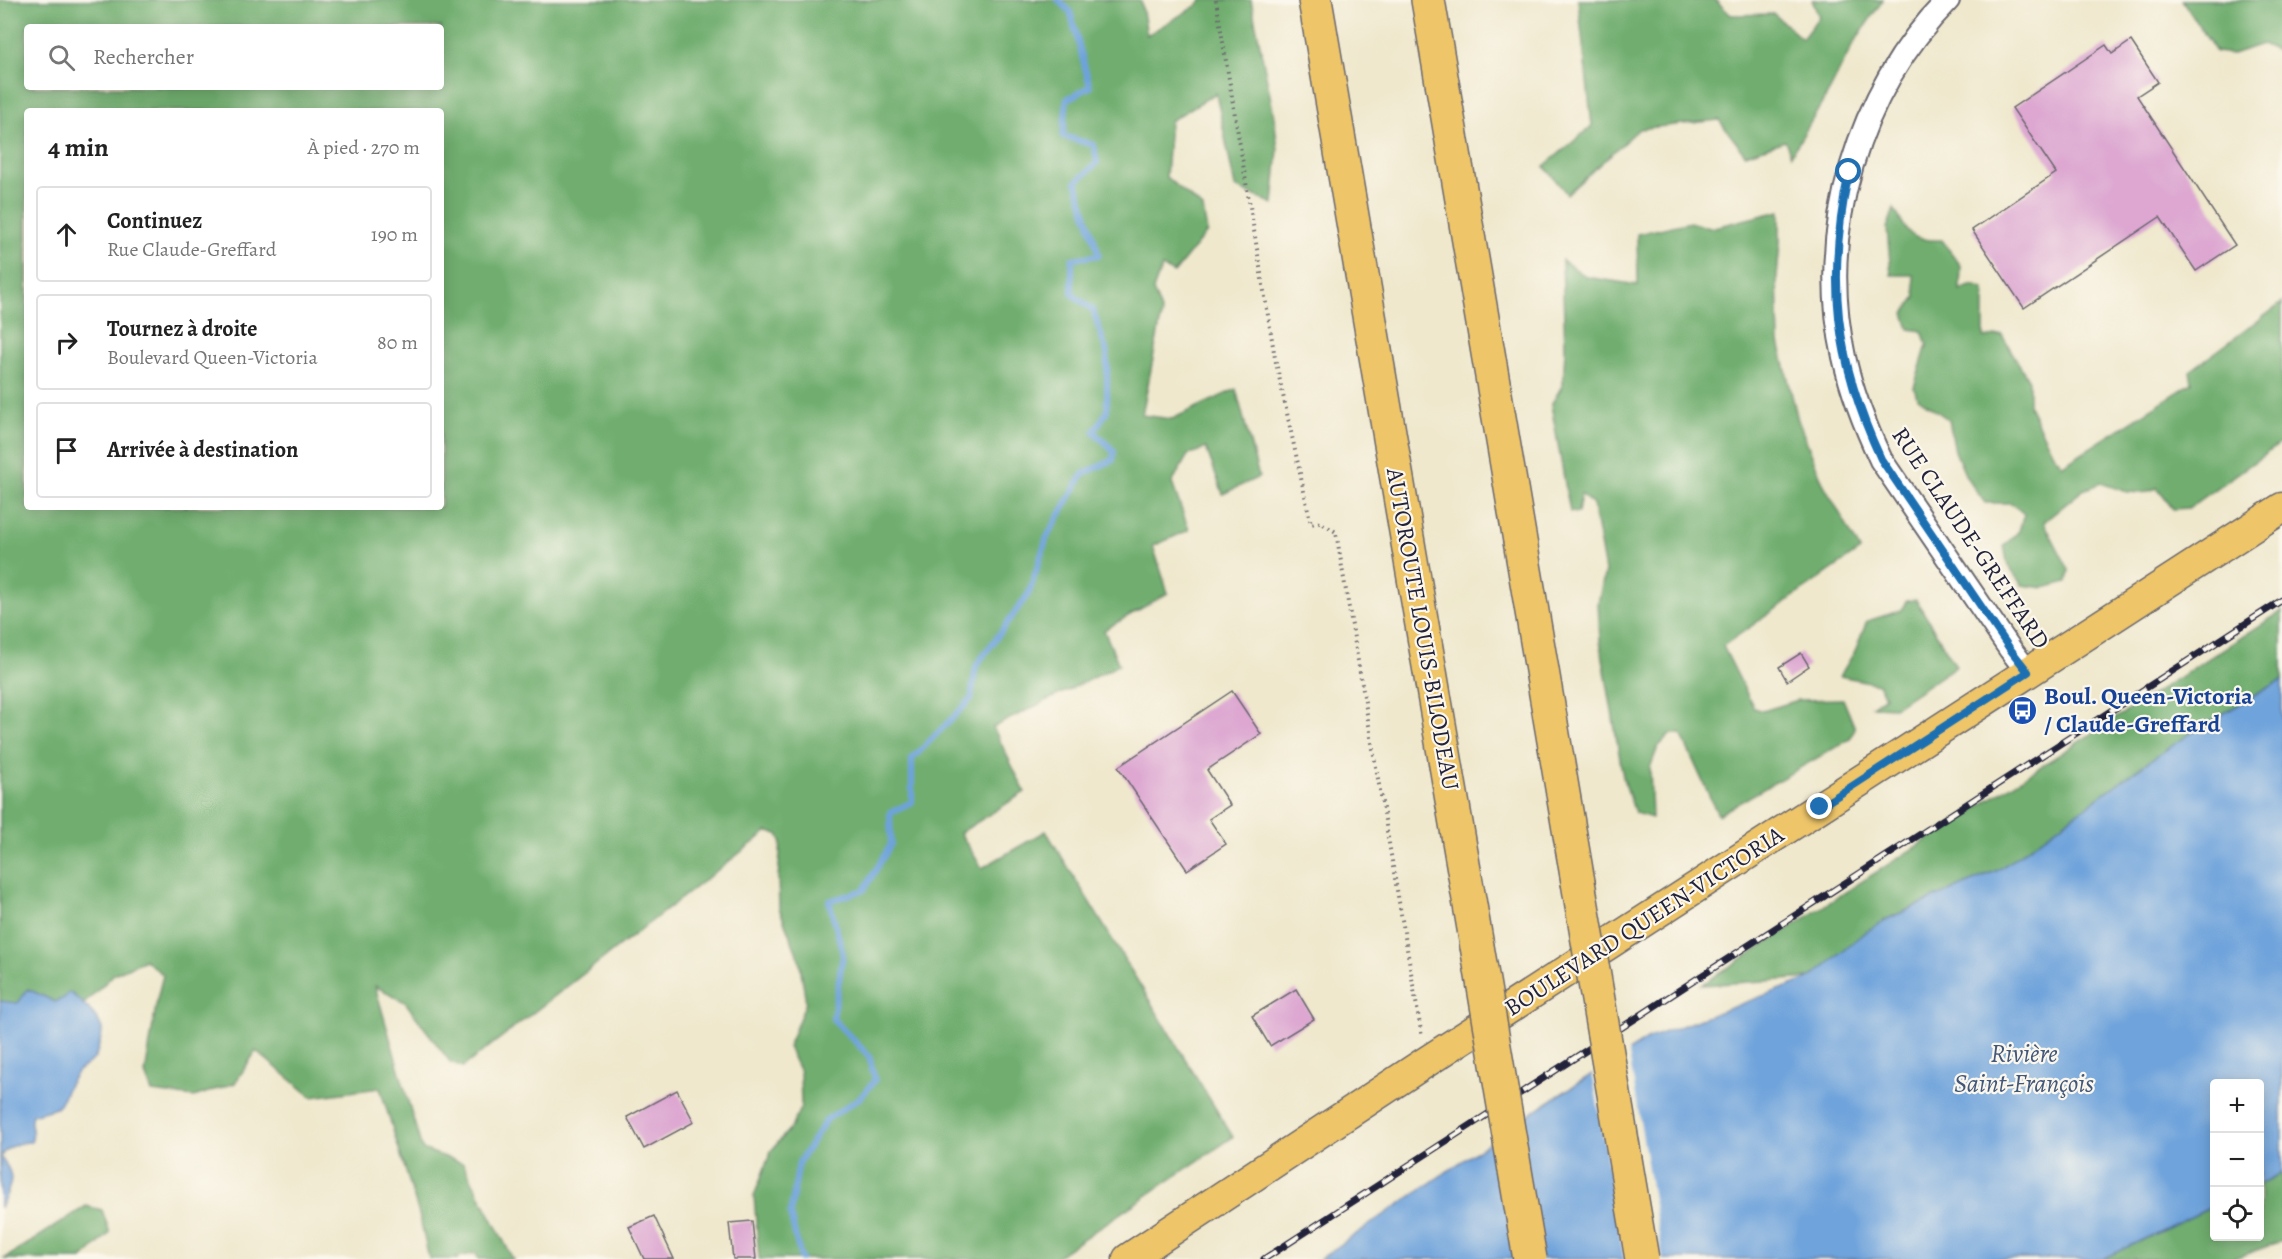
<!DOCTYPE html>
<html lang="fr">
<meta charset="utf-8">
<style>
:root{--surface:#fff;--page:#f6f6f6;--text:#222;--muted:#767676;--line:#e0e0e0}
body{margin:0;font-family:Alegreya,serif;background:var(--page);color:var(--text)}
.controls{position:absolute;right:18px;bottom:18px;display:grid;overflow:hidden;border-radius:6px;box-shadow:0 3px 15px #0003}
.controls button{width:54px;height:54px;display:grid;place-items:center;padding:0;border:0;border-bottom:2px solid var(--line);background:var(--surface);color:var(--text);font:30px sans-serif}
.stop{position:absolute;width:18px;height:18px;margin:-14px;border:4px solid #1f6fb2;border-radius:50%;background:#fff}
.stop.end{background:#1f6fb2;border-color:#fff;box-shadow:0 2px 6px #0008}
.list{margin:0;padding:0;list-style:none}
h2{display:flex;justify-content:space-between;align-items:center;height:78px;margin:0;padding:0 24px;font-size:26px}
h2 small{font-size:20px;font-weight:400;color:var(--muted)}
.list li{display:grid;grid-template-columns:39px 1fr auto;gap:18px;align-items:center;box-sizing:border-box;height:96px;margin:0 12px 12px;padding:0 12px;border:2px solid var(--line);border-radius:6px}
.list b{display:block;font-size:22px;white-space:nowrap}
.list p{margin:0;font-size:20px;white-space:nowrap;color:var(--muted)}
.list em{font-size:20px;font-style:normal;color:var(--muted)}
.icon{flex:none;width:33px;height:33px;fill:none;stroke:currentColor;stroke-width:2;stroke-linecap:round;stroke-linejoin:round}
.map{position:relative;flex:none;width:2282px;height:1259px;overflow:hidden}
.search{position:absolute;background:var(--surface);box-shadow:0 3px 15px #0003;left:24px;top:24px;width:420px;height:66px;display:flex;align-items:center;gap:15px;box-sizing:border-box;padding:0 21px;border-radius:6px;color:var(--muted);font-size:22px}
.panel{position:absolute;background:var(--surface);box-shadow:0 3px 15px #0003;left:24px;top:108px;width:420px;height:402px;border-radius:6px}
.map>svg:first-child{display:block}
.forest{fill:#6fad6e;stroke:#486854;stroke-width:1.5;fill-rule:evenodd}
.water{fill:#6ea3db;stroke:#48628b;stroke-width:1.5}
.pier{fill:#efe8cd}
.lines{fill:none;stroke-linecap:round;stroke-linejoin:round}
.stream{stroke:#6ea3db;stroke-width:6}
.building{fill:#dda7d1}
.minor-casing{stroke:#6a676e;stroke-width:26}
.major-casing{stroke:#6a676e;stroke-width:33}
.highway-casing{stroke:#6a676e;stroke-width:36}
.path{stroke:#6a676e;stroke-width:4;stroke-dasharray:1.5 4.5;stroke-linecap:butt}
.minor{stroke:#fff;stroke-width:22}
.major{stroke:#eec569;stroke-width:30}
.highway{stroke:#eec569;stroke-width:33}
.rail-casing{stroke:#22223b;stroke-width:7}
.rail{stroke:#fbf7ec;stroke-width:4.5;stroke-dasharray:14;stroke-linecap:butt}
.highway-bridge-casing{stroke:#6a676e;stroke-width:36;stroke-linecap:butt}
.highway-bridge{stroke:#eec569;stroke-width:33}
.route{stroke:#1f6fb2;stroke-width:8}
.labels{text-anchor:middle;stroke-width:4.5;stroke-linejoin:round;paint-order:stroke}
.street-label{font-size:24px;fill:#22223b;stroke:#fbf7ec}
.transit-label{font-size:24px;font-weight:bold;fill:#164399;stroke:#fbf7ec;text-anchor:start}
.water-label{font-size:26px;font-style:italic;fill:#40567b;stroke:#fbf7ec}
</style>
<div class="map">
<svg width="2282" height="1259" viewBox="0 0 2282 1259">
<rect width="100%" height="100%" fill="#fbf7ec"/>
<filter id="ink" filterUnits="userSpaceOnUse"><feTurbulence type="fractalNoise" baseFrequency=".0167" numOctaves="2"/><feDisplacementMap in="SourceGraphic" scale="12" xChannelSelector="R" yChannelSelector="G"/><feConvolveMatrix kernelMatrix="1 2 1 2 8 2 1 2 1" color-interpolation-filters="sRGB"/></filter>
<filter id="wash" filterUnits="userSpaceOnUse"><feTurbulence type="fractalNoise" baseFrequency=".008" numOctaves="4" result="noise"/><feDisplacementMap in="SourceGraphic" scale="24" xChannelSelector="R" yChannelSelector="G"/><feGaussianBlur stdDeviation="1.35" result="paint"/><feColorMatrix in="noise" values="0 0 0 0 0 0 0 0 0 0 0 0 0 0 0 0 0 1.4 0 .05"/><feComposite in="paint" operator="in"/></filter>
<g filter="url(#wash)">
<rect width="100%" height="100%" fill="#efe8cd"/>
<g class="forest">
<path d="M0,0H1141L1147,35L1196,6L1202,0H1251L1274,115L1278,150L1273,204L1235,187L1216,93L1170,121L1166,177L1203,208L1207,232L1174,273L1162,267L1153,290L1162,313L1142,415L1172,419L1236,389L1259,477L1223,494L1206,448L1188,455L1172,483L1189,530L1153,546L1168,593L1104,630L1119,665L993,727L1025,792L960,833L982,868L1046,831L1233,1137L1053,1259H759L754,1196L771,1151L792,1126L801,1106L800,1072L788,1047L806,1002L799,959L779,908L778,878L781,841L778,834L767,832L463,1067L450,1062L405,1002L375,986L422,1149L463,1163L513,1259H478L476,1253L458,1257V1259H429L419,1214L380,1088L312,1097L256,1051L235,1083L194,1097L152,1092L145,1074L157,999L163,975L145,960L114,974L84,1004L70,992L64,998L55,1002L28,989L18,1004L0,1001ZM27,27H441V87H27ZM27,111H441V507H27Z"/>
<polygon points="1578,0 1715,0 1731,15 1774,14 1802,39 1819,17 1812,0 1883,0 1853,44 1830,90 1791,155 1785,141 1745,154 1719,120 1639,129 1567,194 1544,166 1592,126"/>
<polygon points="2182,0 2282,0 2282,53 2262,44 2233,54 2216,52"/>
<path d="M1894,209C1910,235 1909,241 1942,240L1961,266L1960,290L1973,285L1984,289V338L2002,335L2029,381V406L2053,454L2063,465L2192,383L2190,371L2282,303V442L2189,508L2173,509L2157,488L2143,493L2127,492L2101,483L2083,490L2044,522L2069,570L2067,582L2044,588L2022,585L2008,566L2004,546L2019,531L2024,514L2011,503H1985L1966,477L1955,451L1949,420L1917,397L1914,387L1927,345L1922,331L1909,329L1904,313L1916,297L1913,275H1891L1887,228Z"/>
<polygon points="1780,211 1780,242 1777,278 1779,342 1798,420 1822,481 1860,550 1723,646 1754,708 1763,711 1798,700 1843,699 1855,728 1850,739 1718,815 1681,734 1671,734 1658,747 1650,768 1652,818 1635,813 1623,777 1600,641 1598,603 1605,571 1593,505 1581,494 1578,513 1570,512 1551,405 1563,384 1565,350 1562,260 1587,277 1638,285 1637,234 1690,222 1710,228"/>
<polygon points="1916,600 1956,666 1895,707 1872,706 1885,696 1878,684 1840,676 1855,651 1867,621 1902,610 1906,601"/>
<polygon points="2282,611 2282,680 2205,724 2145,764 1998,870 1885,920 1864,933 1811,978 1701,985"/>
<polygon points="2282,1173 2282,1241 2232,1259 2102,1259 2214,1206 2214,1236 2260,1236 2260,1184"/>
<polygon points="86,1206 102,1210 110,1233 82,1259 4,1259"/>
</g>
<g class="water">
<polygon points="2282,680 2282,1173 2260,1184 2260,1084 2214,1084 2214,1206 2102,1259 1320,1259 1542,1106 1649,1038 1811,978 1864,933 1885,920 1998,870 2145,764 2205,724"/>
<path d="M28,989L55,1002L64,998L69,992C81,1001 98,1015 102,1029C103,1033 97,1053 95,1058L77,1072L68,1086L61,1102L56,1108L32,1115C28,1125 36,1133 31,1142C20,1142 6,1146 1,1157C3,1162 7,1165 9,1170C15,1183 5,1196 0,1208V1001L18,1003Z"/>
</g>
<polygon class="pier" points="1628,1048 1663,1259 1624,1259 1592,1071"/>
<g class="lines">
<polyline class="stream" points="801,1259 790,1214 799,1162 826,1120 861,1097 875,1080 869,1056 833,1019 843,954 829,901 864,890 891,844 890,813 912,802 912,759 971,699 976,666 1029,593 1047,537 1083,474 1113,460 1114,451 1094,432 1107,411 1107,353 1093,310 1072,294 1072,259 1099,255 1076,182 1097,163 1094,145 1063,136 1067,99 1090,87 1070,11 1058,0"/>
</g>
<g id="blocks">
<g class="building">
<polygon points="2131,41 2158,82 2137,96 2235,245 2196,271 2160,217 2024,308 1972,230 2056,173 2012,108 2106,45 2112,54"/>
<polygon points="1801,653 1809,666 1787,681 1779,667"/>
<polygon points="1232,691 1261,734 1207,770 1230,805 1209,819 1226,844 1187,870 1118,767"/>
<polygon points="1296,989 1314,1019 1270,1046 1252,1016"/>
<polygon points="677,1090 694,1122 644,1149 627,1117"/>
<polygon points="654,1216 674,1259 644,1259 629,1227"/>
<polygon points="752,1221 756,1259 733,1259 729,1223"/>
</g>
</g>
</g>
<g filter="url(#ink)">
<use href="#blocks" fill-opacity="0" stroke="#6a676e" stroke-width="1.5"/>
<g class="lines">
<defs>
<path id="minor" d="M1948,0C1858,92 1816,230 1844,357C1852,393 1865,426 1881,460L2010,649L2028,672"/>
<polyline id="major" points="1128,1259 1426,1062 2282,508"/>
<g id="highway">
<polyline points="1315,0 1477,946"/>
<polyline points="1428,0 1578,882"/>
</g>
</defs>
<use href="#minor" class="minor-casing"/>
<use href="#major" class="major-casing"/>
<use href="#highway" class="highway-casing"/>
<polyline class="path" points="1216,0 1275,358 1311,524 1320,522 1336,532 1422,1037"/>
<use href="#minor" class="minor"/>
<use href="#major" class="major"/>
<use href="#highway" class="highway"/>
<defs>
<polyline id="rail" points="1264,1259 2282,600"/>
</defs>
<use href="#rail" class="rail-casing"/>
<use href="#rail" class="rail"/>
<defs>
<g id="highway-bridge">
<polyline points="1578,882 1642,1259"/>
<polyline points="1477,946 1530,1259"/>
</g>
</defs>
<use href="#highway-bridge" class="highway-bridge-casing"/>
<use href="#highway-bridge" class="highway-bridge"/>
</g>
</g>
<g class="lines" filter="url(#ink)">
<path class="route" d="M1820,807L2028,672L2010,649L1881,459C1835,360 1826,279 1849,172"/>
</g>
<defs>
<symbol id="bus-disc" viewBox="-11 -11 22 22"><circle r="9.5" fill="#1a4fb4" stroke="#fbf7ec"/><path d="M-5-6H5V4H4V6H2V4H-2V6H-4V4H-5ZM-3.5-4V0h7V-4ZM-3.5 1.2v1.5H-2V1.2ZM2 1.2v1.5H3.5V1.2Z" fill="#fff"/></symbol>
</defs>
<g fill-rule="evenodd">
<use href="#bus-disc" x="2006" y="694" width="33" height="33"/>
</g>
<g class="labels">
<g class="street-label">
<text transform="translate(1971 538) rotate(56)" y="8">RUE CLAUDE-GREFFARD</text>
<text transform="translate(1423 629) rotate(80)" y="8">AUTOROUTE LOUIS-BILODEAU</text>
<text transform="translate(1644 921) rotate(-33)" y="8">BOULEVARD QUEEN-VICTORIA</text>
</g>
<g class="transit-label">
<text x="2044" y="704">Boul. Queen-Victoria<tspan x="2044" dy="28">/ Claude-Greffard</tspan></text>
</g>
<g class="water-label">
<text x="2024" y="1062">Rivière<tspan x="2024" dy="30">Saint-François</tspan></text>
</g>
</g>
</svg>
<div class="controls">
<button>+</button>
<button>−</button>
<button><svg class="icon" aria-label="locate" viewBox="0 0 24 24"><circle cx="12" cy="12" r="6"/><path d="M12 2v4M12 18v4M2 12h4M18 12h4"/></svg></button>
</div>
<div class="stop" style="left:1849px;top:172px"></div>
<div class="stop end" style="left:1820px;top:807px"></div>
<div class="search"><svg class="icon" aria-label="search" viewBox="0 0 24 24"><circle cx="10" cy="10" r="6"/><path d="M15 15l6 6"/></svg>Rechercher</div>
<section class="panel">
<h2>4 min<small>À pied · 270 m</small></h2>
<ul class="list">
<li><svg class="icon" aria-label="ahead" viewBox="0 0 24 24"><path d="M12 20V5M6 11l6-6 6 6"/></svg><div><b>Continuez</b><p>Rue Claude-Greffard</p></div><em>190 m</em></li>
<li><svg class="icon" aria-label="right" viewBox="0 0 24 24"><path d="M7 20v-9h11M14 6l5 5-5 5"/></svg><div><b>Tournez à droite</b><p>Boulevard Queen-Victoria</p></div><em>80 m</em></li>
<li><svg class="icon" aria-label="arrive" viewBox="0 0 24 24"><path d="M6 21V4h12l-3 4 3 4H6"/></svg><div><b>Arrivée à destination</b></div></li>
</ul>
</section>
</div>
